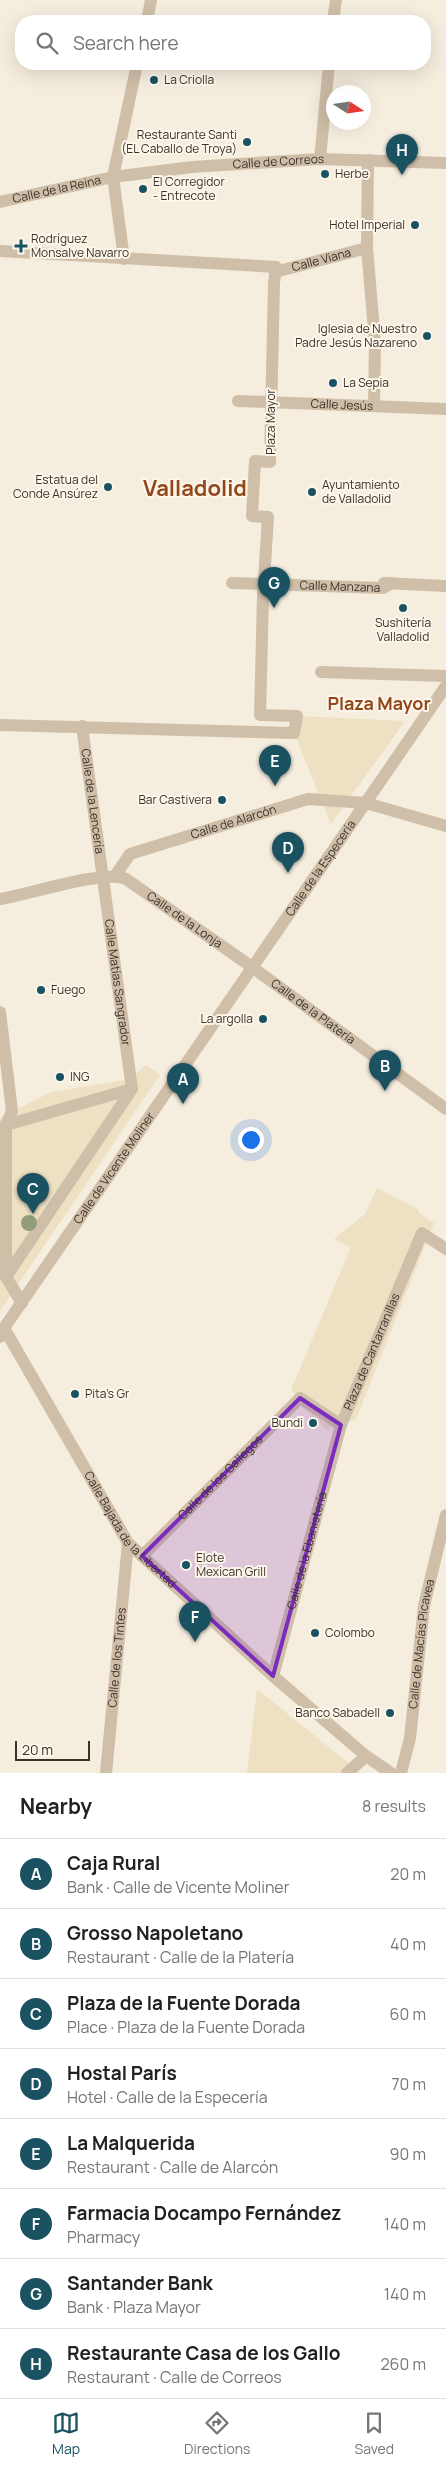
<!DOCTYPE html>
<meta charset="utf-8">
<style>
:root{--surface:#fff;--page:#f6f6f6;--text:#222;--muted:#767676;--line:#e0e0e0;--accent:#1a5261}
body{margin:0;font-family:Manrope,sans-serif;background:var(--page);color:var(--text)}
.compass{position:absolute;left:326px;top:85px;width:45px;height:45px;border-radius:50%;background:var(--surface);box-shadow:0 5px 20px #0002;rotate:102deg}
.scale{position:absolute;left:15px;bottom:12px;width:75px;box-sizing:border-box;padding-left:5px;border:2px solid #3b3129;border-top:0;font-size:14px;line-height:18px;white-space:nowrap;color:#3b3129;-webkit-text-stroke:4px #fcf6eb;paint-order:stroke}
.you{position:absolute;left:250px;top:1139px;width:18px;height:18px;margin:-12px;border:4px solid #fff;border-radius:50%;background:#1a73e8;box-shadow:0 0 0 8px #1a73e833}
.badge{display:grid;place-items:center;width:32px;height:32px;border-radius:50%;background:var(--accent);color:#fff;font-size:16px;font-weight:700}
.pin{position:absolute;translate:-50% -41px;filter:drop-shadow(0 1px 2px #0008)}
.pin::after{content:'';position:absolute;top:26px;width:18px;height:15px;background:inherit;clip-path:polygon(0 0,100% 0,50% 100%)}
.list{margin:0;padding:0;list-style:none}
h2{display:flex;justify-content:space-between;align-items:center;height:65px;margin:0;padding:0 20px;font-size:21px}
h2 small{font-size:16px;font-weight:400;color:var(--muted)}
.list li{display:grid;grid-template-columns:32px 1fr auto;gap:15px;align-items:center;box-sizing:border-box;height:70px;padding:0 20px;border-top:1px solid var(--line)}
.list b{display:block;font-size:19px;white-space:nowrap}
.list p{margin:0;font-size:16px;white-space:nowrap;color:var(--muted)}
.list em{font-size:16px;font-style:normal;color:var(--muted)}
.icon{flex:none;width:28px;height:28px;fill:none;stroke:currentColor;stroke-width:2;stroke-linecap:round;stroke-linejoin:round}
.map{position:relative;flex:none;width:446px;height:1773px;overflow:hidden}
.search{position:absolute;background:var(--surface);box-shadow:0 5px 20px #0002;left:15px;right:15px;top:15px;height:55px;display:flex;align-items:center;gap:12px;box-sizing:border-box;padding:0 18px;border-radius:20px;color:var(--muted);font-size:19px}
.sheet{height:625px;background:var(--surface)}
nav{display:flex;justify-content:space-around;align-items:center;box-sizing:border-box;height:70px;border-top:1px solid var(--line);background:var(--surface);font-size:14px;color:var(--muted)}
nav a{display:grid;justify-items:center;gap:2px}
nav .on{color:var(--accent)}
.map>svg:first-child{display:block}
.plaza{fill:#eee1c3}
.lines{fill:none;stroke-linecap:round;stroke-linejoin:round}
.minor{stroke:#cfbfa8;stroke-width:12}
.tree{fill:#939d7b}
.marked{fill:#7b2cbf;fill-opacity:0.2;stroke:#7b2cbf;stroke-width:4;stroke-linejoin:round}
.poi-dot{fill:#1a5261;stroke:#fcf6eb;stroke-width:2}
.labels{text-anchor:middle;stroke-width:4;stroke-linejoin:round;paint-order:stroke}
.poi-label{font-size:12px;fill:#3b3129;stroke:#fcf6eb;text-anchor:start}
.street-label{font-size:12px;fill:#3b3129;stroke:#fcf6eb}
.district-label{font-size:18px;font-weight:bold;fill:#934719;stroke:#fcf6eb}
.town-label{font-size:22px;font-weight:bold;fill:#934719;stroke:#fcf6eb}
</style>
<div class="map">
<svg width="446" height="1773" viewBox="0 0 446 1773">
<rect width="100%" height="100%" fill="#f5edde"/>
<g class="plaza">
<polygon points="297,716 405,721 331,824 294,733"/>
<polygon points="146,1065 160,1075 0,1311 0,1118 51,1092 131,1079"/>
<polygon points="377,1188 419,1210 418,1212 434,1223 356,1419 327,1430 304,1409 300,1398 291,1390 351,1247 334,1239 365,1214"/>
<polygon points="257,1689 361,1773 247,1773"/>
</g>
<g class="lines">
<g class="minor">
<polyline points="147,21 151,0"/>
<polyline points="333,21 336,0"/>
<polyline points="320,159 329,64"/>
<polyline points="368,160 367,248 375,342 374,406"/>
<path id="s1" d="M0,202L113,177L192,167L320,159L446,163"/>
<polyline points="0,251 276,267 274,283 270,462 255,461 252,516 268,517 263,596 260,715 297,716 294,733 0,725"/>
<polyline points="124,259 113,177 137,64"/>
<path id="s2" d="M275,272L367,248"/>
<path id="s3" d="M238,401L446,409"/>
<path id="s4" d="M232,583L383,588L392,583"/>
<polyline points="384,583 446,586"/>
<polyline points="321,672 446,676"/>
<path id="s5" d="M82,726L132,1089"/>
<path id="s6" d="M115,876L130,854L308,799L366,803L446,826"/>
<path id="s7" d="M0,899C27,895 105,869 126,879L252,967L446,1109"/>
<polyline points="0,1012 12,1111 6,1125 2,1127"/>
<polyline points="6,1277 6,1125 132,1089"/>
<polyline points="22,1303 6,1277 132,1089"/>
<path id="s8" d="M4,1328L128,1543L273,1676L366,1756L391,1773"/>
<path id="s9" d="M0,1337L4,1328L446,686"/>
<path id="s10" d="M142,1556L300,1398L341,1425L422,1233L446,1249"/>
<path id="s11" d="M273,1676L341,1425"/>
<path id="s12" d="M106,1773L128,1543"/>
<polyline points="347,1773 366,1756"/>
<path id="s13" d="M401,1773L410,1738L424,1606L446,1515"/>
</g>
</g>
<circle class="tree" cx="29" cy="1223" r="8"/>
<path class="marked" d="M300,1398L341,1425L273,1676L142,1556Z"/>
<g class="poi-dot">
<circle cx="154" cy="80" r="5"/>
<circle cx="247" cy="142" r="5"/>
<circle cx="325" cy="174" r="5"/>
<circle cx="143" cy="189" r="5"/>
<circle cx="415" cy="225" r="5"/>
<path d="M18.5 238.5h5v5h5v5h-5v5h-5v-5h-5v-5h5z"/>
<circle cx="427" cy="336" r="5"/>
<circle cx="333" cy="383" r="5"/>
<circle cx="108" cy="487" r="5"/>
<circle cx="312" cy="492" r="5"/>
<circle cx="403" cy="608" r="5"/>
<circle cx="222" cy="800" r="5"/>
<circle cx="41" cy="990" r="5"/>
<circle cx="263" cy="1019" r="5"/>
<circle cx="60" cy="1077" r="5"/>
<circle cx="75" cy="1394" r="5"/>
<circle cx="313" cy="1423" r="5"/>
<circle cx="186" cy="1565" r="5"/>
<circle cx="315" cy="1633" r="5"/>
<circle cx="390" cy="1713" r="5"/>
</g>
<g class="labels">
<g class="poi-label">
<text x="164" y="84">La Criolla</text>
<text x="237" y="139" text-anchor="end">Restaurante Santi<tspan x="237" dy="14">(EL Caballo de Troya)</tspan></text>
<text x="335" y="178">Herbe</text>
<text x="153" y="186">El Corregidor<tspan x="153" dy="14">- Entrecote</tspan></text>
<text x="405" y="229" text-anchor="end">Hotel Imperial</text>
<text x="31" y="243">Rodríguez<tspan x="31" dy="14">Monsalve Navarro</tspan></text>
<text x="417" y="333" text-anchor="end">Iglesia de Nuestro<tspan x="417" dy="14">Padre Jesús Nazareno</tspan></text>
<text x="343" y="387">La Sepia</text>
<text x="98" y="484" text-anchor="end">Estatua del<tspan x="98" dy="14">Conde Ansúrez</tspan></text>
<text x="322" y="489">Ayuntamiento<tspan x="322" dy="14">de Valladolid</tspan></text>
<text x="403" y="627" text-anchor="middle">Sushitería<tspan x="403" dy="14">Valladolid</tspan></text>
<text x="212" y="804" text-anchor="end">Bar Castivera</text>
<text x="51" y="994">Fuego</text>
<text x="253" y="1023" text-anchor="end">La argolla</text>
<text x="70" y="1081">ING</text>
<text x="85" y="1398">Pita's Gr</text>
<text x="303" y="1427" text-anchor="end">Bundi</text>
<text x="196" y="1562">Elote<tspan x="196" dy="14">Mexican Grill</tspan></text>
<text x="325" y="1637">Colombo</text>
<text x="380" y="1717" text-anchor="end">Banco Sabadell</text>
</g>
<g class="street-label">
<text dy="4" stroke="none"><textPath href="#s1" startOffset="282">Calle de Correos</textPath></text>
<text dy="4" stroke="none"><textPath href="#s1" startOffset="58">Calle de la Reina</textPath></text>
<text dy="4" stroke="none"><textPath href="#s2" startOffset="48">Calle Viana</textPath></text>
<text dy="4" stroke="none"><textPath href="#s3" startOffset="104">Calle Jesús</textPath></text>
<text transform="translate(271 422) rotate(-90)" y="4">Plaza Mayor</text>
<text dy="4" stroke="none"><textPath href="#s4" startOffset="108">Calle Manzana</textPath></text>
<text dy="4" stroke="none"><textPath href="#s5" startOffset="76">Calle de la Lencería</textPath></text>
<text dy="4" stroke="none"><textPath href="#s6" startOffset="135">Calle de Alarcón</textPath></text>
<text dy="4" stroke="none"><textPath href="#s9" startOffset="568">Calle de la Especería</textPath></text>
<text dy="4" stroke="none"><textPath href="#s7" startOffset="200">Calle de la Lonja</textPath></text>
<text dy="4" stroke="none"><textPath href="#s5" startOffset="259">Calle Matías Sangrador</textPath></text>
<text dy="4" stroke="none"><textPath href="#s7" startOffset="358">Calle de la Platería</textPath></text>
<text dy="4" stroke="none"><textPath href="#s9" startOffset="204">Calle de Vicente Moliner</textPath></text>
<text dy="4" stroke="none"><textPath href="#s10" startOffset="352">Plaza de Cantarranillas</textPath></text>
<text dy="4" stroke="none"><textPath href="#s10" startOffset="111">Calle de los Gallegos</textPath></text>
<text dy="4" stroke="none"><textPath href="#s8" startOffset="239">Calle Bajada de la Libertad</textPath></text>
<text dy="4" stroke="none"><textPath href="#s11" startOffset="130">Calle de la Ebanistería</textPath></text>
<text dy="4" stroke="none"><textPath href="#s13" startOffset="131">Calle de Macías Picavea</textPath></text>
<text dy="4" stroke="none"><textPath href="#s12" startOffset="116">Calle de los Tintes</textPath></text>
</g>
<g class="district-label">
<text x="379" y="710">Plaza Mayor</text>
</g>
<g class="town-label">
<text x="195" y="496">Valladolid</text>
</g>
</g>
</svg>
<svg class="compass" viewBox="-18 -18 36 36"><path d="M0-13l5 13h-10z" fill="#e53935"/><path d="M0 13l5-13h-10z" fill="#767676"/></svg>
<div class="scale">20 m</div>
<div class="you"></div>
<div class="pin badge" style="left:183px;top:1104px">A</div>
<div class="pin badge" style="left:385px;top:1091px">B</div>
<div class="pin badge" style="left:33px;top:1214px">C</div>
<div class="pin badge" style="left:288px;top:873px">D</div>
<div class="pin badge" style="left:275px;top:786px">E</div>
<div class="pin badge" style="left:195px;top:1642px">F</div>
<div class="pin badge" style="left:274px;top:608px">G</div>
<div class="pin badge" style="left:402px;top:175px">H</div>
<div class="search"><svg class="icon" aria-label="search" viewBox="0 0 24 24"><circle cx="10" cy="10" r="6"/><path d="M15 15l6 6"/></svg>Search here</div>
</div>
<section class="sheet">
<h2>Nearby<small>8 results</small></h2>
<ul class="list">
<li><span class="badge">A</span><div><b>Caja Rural</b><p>Bank · Calle de Vicente Moliner</p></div><em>20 m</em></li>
<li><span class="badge">B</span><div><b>Grosso Napoletano</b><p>Restaurant · Calle de la Platería</p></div><em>40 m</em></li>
<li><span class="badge">C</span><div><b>Plaza de la Fuente Dorada</b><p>Place · Plaza de la Fuente Dorada</p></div><em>60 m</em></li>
<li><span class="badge">D</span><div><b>Hostal París</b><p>Hotel · Calle de la Especería</p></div><em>70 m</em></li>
<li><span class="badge">E</span><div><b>La Malquerida</b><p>Restaurant · Calle de Alarcón</p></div><em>90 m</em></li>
<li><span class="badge">F</span><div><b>Farmacia Docampo Fernández</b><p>Pharmacy</p></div><em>140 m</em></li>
<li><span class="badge">G</span><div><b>Santander Bank</b><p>Bank · Plaza Mayor</p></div><em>140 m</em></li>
<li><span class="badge">H</span><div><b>Restaurante Casa de los Gallo</b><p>Restaurant · Calle de Correos</p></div><em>260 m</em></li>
</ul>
</section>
<nav>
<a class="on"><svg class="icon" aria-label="map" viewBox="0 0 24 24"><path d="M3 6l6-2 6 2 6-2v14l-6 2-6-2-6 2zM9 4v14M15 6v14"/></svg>Map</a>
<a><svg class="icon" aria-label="directions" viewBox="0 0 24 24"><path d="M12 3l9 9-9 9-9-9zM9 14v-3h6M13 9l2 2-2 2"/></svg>Directions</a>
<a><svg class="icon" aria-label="saved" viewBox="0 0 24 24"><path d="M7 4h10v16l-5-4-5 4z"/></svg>Saved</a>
</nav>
